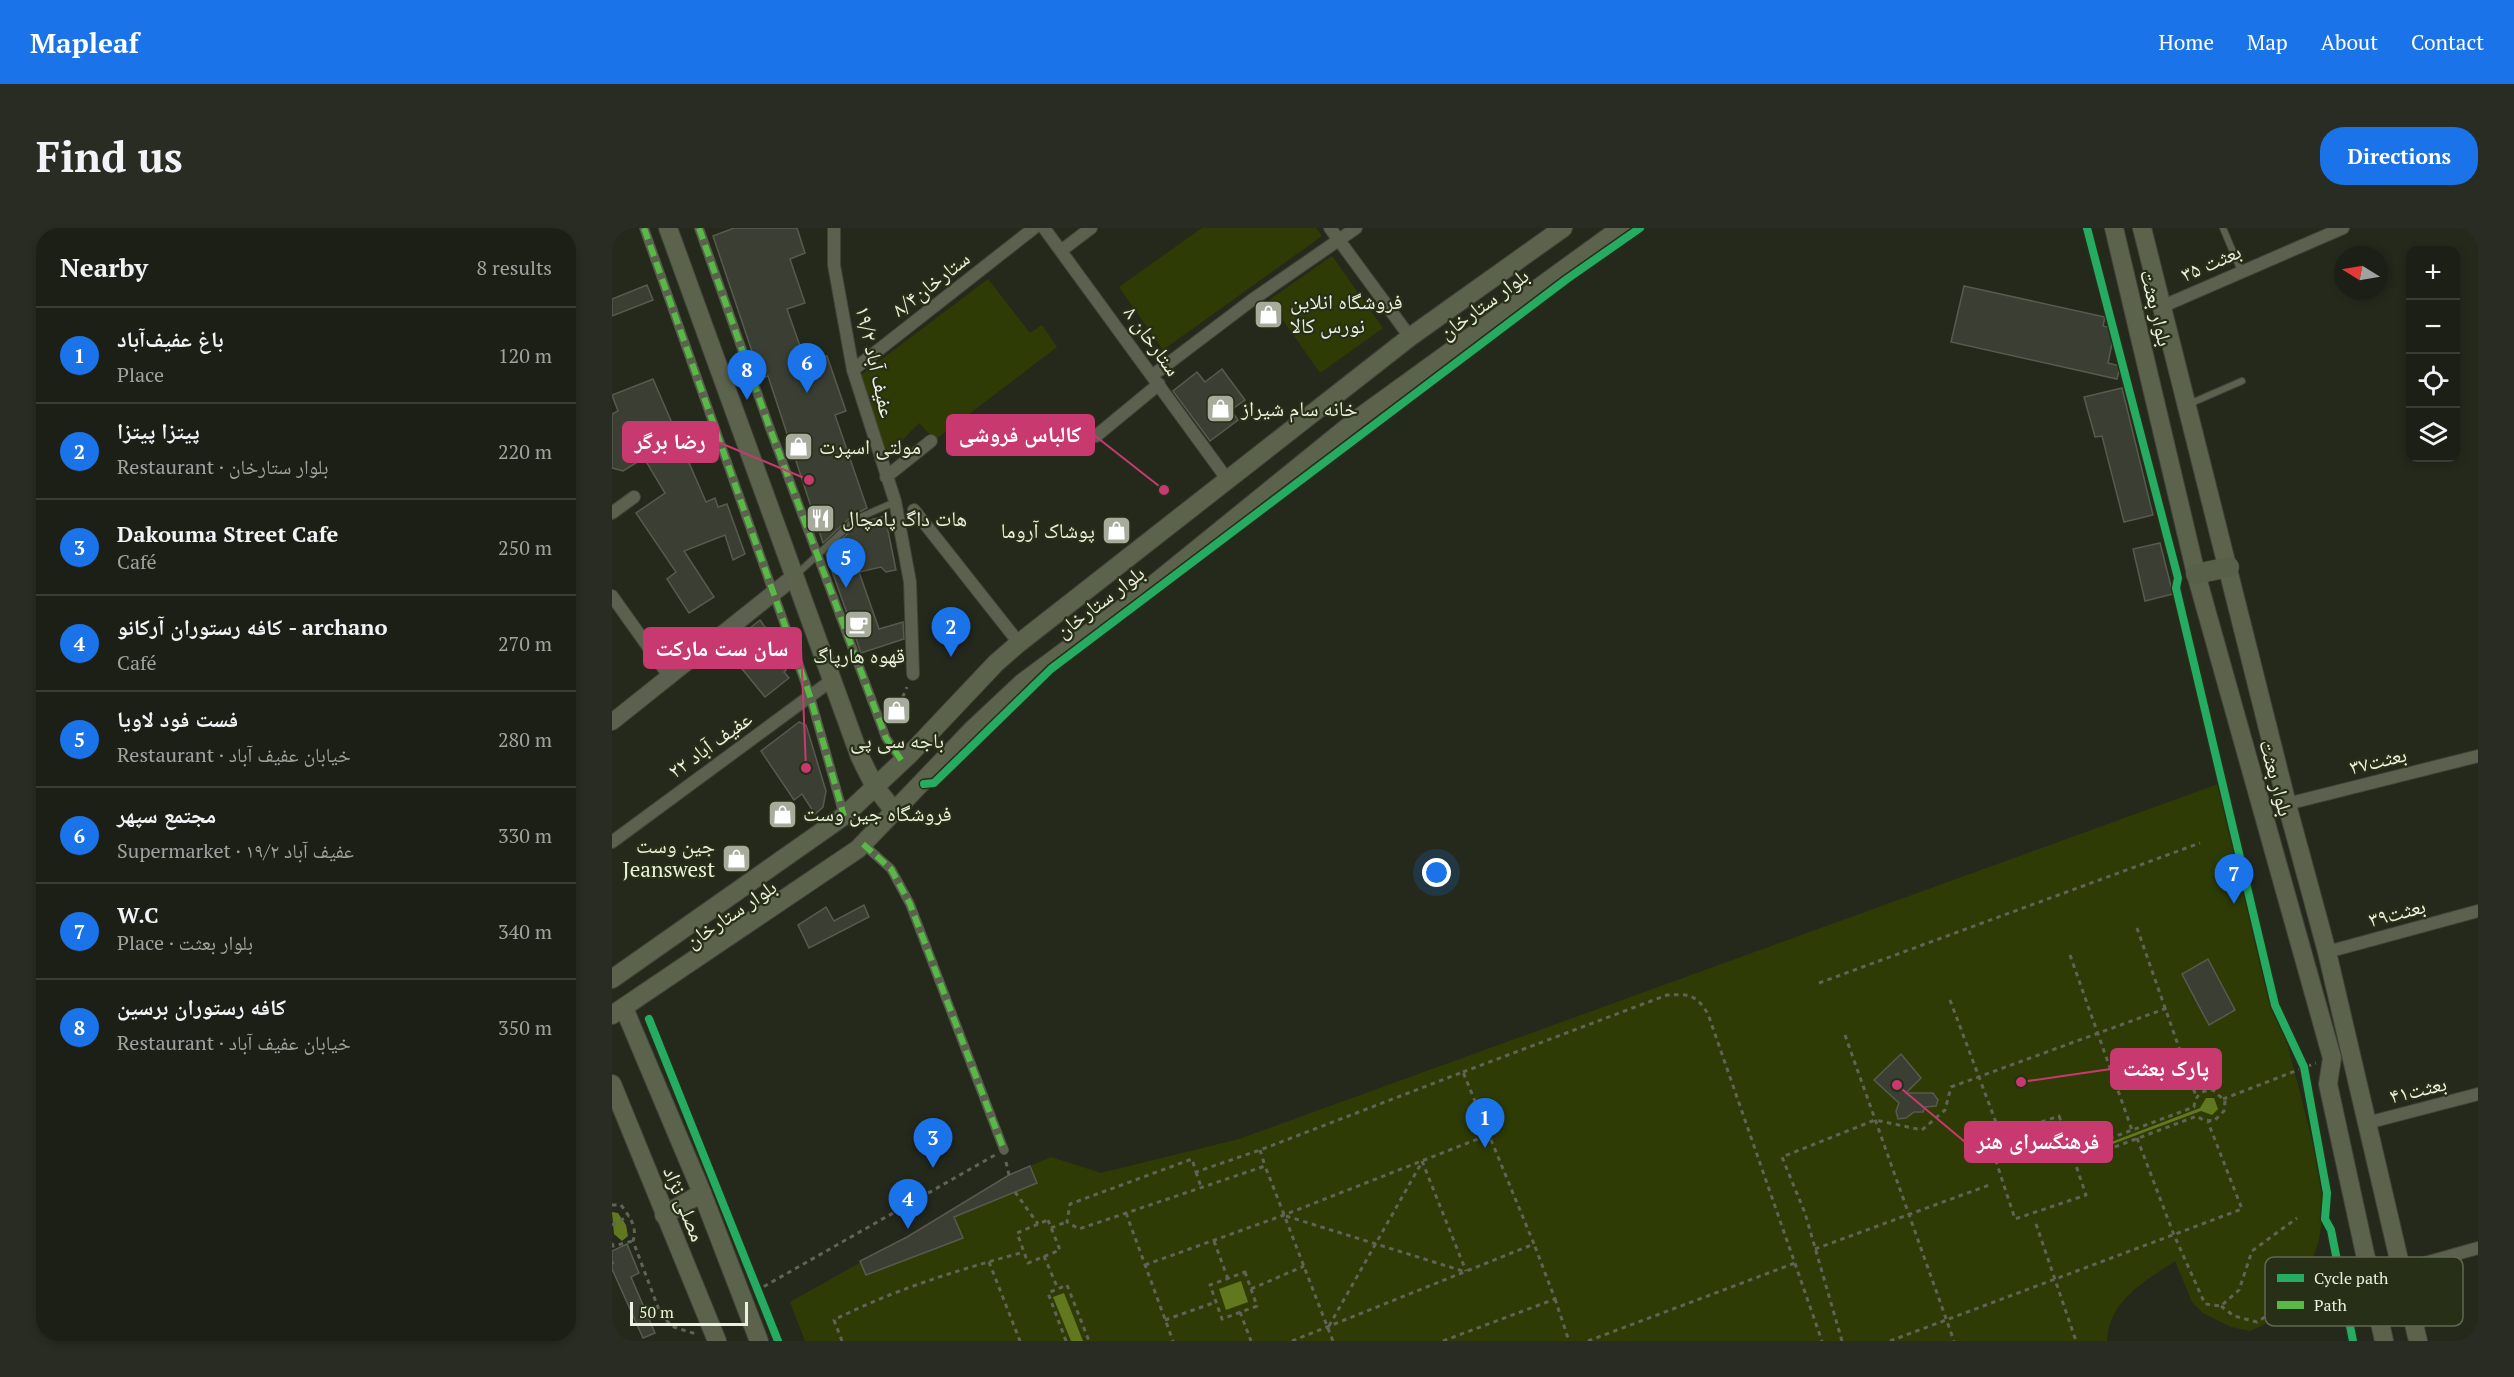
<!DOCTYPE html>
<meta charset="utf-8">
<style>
:root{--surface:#1c1f15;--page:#292c22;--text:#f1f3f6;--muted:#a0a2a0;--line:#3a3d34;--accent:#1a73e8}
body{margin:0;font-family:"PT Serif","Noto Naskh Arabic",serif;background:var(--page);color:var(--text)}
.controls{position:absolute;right:18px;top:18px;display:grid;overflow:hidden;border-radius:12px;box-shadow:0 3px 9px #0003}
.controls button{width:54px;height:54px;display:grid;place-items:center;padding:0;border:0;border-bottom:2px solid var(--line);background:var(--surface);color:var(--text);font:30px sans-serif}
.compass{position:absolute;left:1722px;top:18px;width:54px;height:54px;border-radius:50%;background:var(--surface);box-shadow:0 3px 9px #0003;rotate:281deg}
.scale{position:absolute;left:18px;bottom:15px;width:118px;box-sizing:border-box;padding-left:6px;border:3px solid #ebf1e1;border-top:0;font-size:16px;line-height:21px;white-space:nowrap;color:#ebf1e1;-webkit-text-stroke:4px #272f16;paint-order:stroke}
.you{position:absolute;left:825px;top:645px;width:21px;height:21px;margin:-15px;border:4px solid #fff;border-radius:50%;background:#1a73e8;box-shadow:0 0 0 9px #1a73e833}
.badge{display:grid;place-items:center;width:39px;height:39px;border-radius:50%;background:var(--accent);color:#fff;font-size:20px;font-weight:700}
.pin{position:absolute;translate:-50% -50px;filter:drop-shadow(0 2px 3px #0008)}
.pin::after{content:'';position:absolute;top:32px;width:21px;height:18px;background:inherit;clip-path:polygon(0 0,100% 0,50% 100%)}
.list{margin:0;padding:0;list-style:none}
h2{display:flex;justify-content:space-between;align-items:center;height:78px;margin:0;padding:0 24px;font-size:26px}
h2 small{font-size:20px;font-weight:400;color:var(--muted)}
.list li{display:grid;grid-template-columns:39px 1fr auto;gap:18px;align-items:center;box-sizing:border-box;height:96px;padding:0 24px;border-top:2px solid var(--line)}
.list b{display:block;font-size:22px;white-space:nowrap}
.list p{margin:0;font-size:20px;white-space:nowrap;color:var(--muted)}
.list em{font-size:20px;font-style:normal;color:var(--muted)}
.icon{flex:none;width:33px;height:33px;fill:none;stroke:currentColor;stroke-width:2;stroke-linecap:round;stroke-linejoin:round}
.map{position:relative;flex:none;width:1866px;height:1113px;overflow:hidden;border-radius:24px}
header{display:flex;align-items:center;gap:36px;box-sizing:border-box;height:84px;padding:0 30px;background:var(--accent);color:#fff}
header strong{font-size:28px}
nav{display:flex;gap:33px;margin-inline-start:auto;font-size:21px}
.intro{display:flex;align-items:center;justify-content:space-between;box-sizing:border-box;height:144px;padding:0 36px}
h1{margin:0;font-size:42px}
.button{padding:15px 27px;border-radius:24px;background:var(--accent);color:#fff;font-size:21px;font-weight:700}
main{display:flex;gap:36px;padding:0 36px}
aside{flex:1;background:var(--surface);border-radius:24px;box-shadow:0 3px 9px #0003}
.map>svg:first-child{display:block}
.green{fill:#2f3b05}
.water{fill:#62781e}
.building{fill:#3b3f33;stroke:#575a4f;stroke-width:1.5}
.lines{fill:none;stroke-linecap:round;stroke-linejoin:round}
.service-casing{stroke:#404438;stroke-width:8}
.pedestrian-casing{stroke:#404438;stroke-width:10}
.minor-casing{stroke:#404438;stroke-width:14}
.tertiary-casing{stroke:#404438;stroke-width:18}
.secondary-casing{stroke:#404438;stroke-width:20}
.primary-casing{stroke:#404438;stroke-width:21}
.path{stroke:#606456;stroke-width:3;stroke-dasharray:4.5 4.5;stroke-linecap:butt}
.service{stroke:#5b614e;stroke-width:6}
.pedestrian{stroke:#5b614e;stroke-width:9}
.minor{stroke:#5b614e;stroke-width:12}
.tertiary{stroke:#5b614e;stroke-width:16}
.secondary{stroke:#5c634d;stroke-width:18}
.primary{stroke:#596049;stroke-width:20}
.quiet{stroke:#58b947;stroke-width:6;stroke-dasharray:12 6;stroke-linecap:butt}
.cycleway-casing{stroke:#272f16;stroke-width:11}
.cycleway{stroke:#26ab63;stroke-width:8}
.labels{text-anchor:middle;stroke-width:4.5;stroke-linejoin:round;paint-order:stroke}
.street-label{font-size:21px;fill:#ebf1e1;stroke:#272f16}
.poi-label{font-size:21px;fill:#ebf1e1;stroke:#272f16;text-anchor:start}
.key{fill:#272f16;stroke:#626953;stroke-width:1.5}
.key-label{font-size:16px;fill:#ebf1e1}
.leader{fill:none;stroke:#c8396f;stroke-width:2}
.callout-dot{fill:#c8396f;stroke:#272f16;stroke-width:2}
.callout{fill:#c8396f;stroke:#c8396f;stroke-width:2}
.callout-label{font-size:22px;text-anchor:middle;font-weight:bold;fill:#fff}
</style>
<header>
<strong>Mapleaf</strong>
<nav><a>Home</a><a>Map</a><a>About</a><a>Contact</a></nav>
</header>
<div class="intro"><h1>Find us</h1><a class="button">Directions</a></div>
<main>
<aside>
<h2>Nearby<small>8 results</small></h2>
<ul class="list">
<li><span class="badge">1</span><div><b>باغ عفیف‌آباد</b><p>Place</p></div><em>120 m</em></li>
<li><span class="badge">2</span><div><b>پیتزا پیتزا</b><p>Restaurant · بلوار ستارخان</p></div><em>220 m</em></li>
<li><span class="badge">3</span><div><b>Dakouma Street Cafe</b><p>Café</p></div><em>250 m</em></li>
<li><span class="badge">4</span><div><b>کافه رستوران آرکانو - archano</b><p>Café</p></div><em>270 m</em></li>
<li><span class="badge">5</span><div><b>فست فود لاویا</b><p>Restaurant · خیابان عفیف آباد</p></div><em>280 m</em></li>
<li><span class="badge">6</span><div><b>مجتمع سپهر</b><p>Supermarket · عفیف آباد ۱۹/۲</p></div><em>330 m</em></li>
<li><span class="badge">7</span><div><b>W.C</b><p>Place · بلوار بعثت</p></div><em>340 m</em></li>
<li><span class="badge">8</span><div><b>کافه رستوران برسین</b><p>Restaurant · خیابان عفیف آباد</p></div><em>350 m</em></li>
</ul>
</aside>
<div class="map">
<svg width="1866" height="1113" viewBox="0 0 1866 1113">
<rect width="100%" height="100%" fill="#25291c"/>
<g class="green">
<polygon points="590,0 704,0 710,8 551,122 507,59"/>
<polygon points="720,28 771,100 708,145 657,72"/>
<polygon points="376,51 418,105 430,97 445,119 323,212 307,195 274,229 249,147"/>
<path d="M1609,555L1714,967L1707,1012L1697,1042L1677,1085L1638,1103L1619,1099L1591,1085L1580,1074L1563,1033C1532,1054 1497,1072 1495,1113H193L178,1074L315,997L397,947L439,929L489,945L627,911Z"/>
</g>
<g class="water">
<polygon points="1594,870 1602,870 1606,881 1600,887 1589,883 1474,926 1473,924 1588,880"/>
<polygon points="0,984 6,985 14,997 16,1008 10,1013 2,1006"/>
<polygon points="629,1053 636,1074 614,1082 607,1061"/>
<polygon points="452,1065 471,1113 459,1113 441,1069"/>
</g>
<g class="building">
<polygon points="122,0 185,0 193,25 178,31 193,75 175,81 189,121 197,118 202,132 215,128 234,183 223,187 255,280 241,287 211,315 156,148 149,150 101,8"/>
<polygon points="35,57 41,72 0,88 0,71"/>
<polygon points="1352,58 1493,89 1491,98 1503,101 1496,135 1508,138 1505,151 1339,114"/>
<polygon points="610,141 633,172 619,182 626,192 598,213 561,163 585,144 593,154"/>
<polygon points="41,151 94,274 103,270 106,279 115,276 133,326 121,332 113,307 72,323 102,369 77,385 55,351 64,344 24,285 53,265 32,230 11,243 0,240 0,186 6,183 0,167"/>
<polygon points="1510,160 1541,287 1512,294 1490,208 1483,209 1472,169"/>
<polygon points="273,288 284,342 274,344 269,339 247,344 267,401 291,394 292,411 249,425 214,326 247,295"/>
<polygon points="1548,315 1561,366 1533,373 1521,321"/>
<polygon points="148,392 163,413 164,422 168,428 167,429 174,442 172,444 177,450 153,469 113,420"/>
<polygon points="187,494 194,497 214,563 211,579 203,586 190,566 182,572 149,523"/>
<polygon points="252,677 257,689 197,720 186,697 214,679 222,693"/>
<polygon points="1596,731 1623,782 1597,797 1570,746"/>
<polygon points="1289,826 1309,850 1294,865 1321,865 1326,872 1324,878 1313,879 1311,884 1302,884 1294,890 1286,891 1284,883 1287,875 1262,852"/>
<polygon points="418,938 425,955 342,989 351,1010 254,1047 248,1033 295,1009 397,947"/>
<polygon points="15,1016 27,1045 19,1049 43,1105 31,1110 0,1041 0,1023"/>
</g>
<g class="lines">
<defs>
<g id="service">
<polyline points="1611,0 1629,43"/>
<polyline points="1577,176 1630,153"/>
<polyline points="184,347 244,291 283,274"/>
</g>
<g id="pedestrian">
<polyline points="32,0 198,468 232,588"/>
<polyline points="87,0 157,198 274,510 290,533"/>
<polyline points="251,616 279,641 298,676 392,922"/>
</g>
<g id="minor">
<polyline points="222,0 222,37 241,142 283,273 298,354 301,446"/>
<polyline points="432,0 615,251"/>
<polyline points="718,0 798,109"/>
<polyline points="450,22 479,0"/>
<polyline points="1549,79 1731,0"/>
<polyline points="241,142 422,0"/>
<polyline points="541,147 640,72 744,0"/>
<polyline points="484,208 547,156"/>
<polyline points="274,249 319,213"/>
<polyline points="302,282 407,415"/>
<polyline points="0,285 22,269"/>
<polyline points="0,368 57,448"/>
<polyline points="1675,576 1866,528"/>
<polyline points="0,614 220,452"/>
<polyline points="1715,724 1866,683"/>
<polyline points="1755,895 1866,866"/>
<polyline points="1788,1042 1866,1020"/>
</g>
<polyline id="tertiary" points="0,494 183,348"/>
<g id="secondary">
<polyline points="56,0 248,529 263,559 283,584"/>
<polyline points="1502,0 1584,346 1720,830 1716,856 1772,1113"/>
<polyline points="1530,0 1677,584 1715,724 1806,1113"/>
<polyline points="0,751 232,588 298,526 384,435 407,415 798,109 951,0"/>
<polyline points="12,780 90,965 147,1113"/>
<polyline points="0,787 246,621 361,501 410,455 531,365 748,189 1009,0"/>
<polyline points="0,856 105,1113"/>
<polyline points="52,987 90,965"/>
</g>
<polyline id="primary" points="1584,346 1617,339"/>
</defs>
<use href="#service" class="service-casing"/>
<use href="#pedestrian" class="pedestrian-casing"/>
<use href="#minor" class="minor-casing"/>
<use href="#tertiary" class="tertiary-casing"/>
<use href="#secondary" class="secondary-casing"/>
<use href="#primary" class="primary-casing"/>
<g class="path">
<polyline points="280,494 295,459"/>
<polyline points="1525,700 1584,868"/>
<polyline points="1458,727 1520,902"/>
<polyline points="1207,755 1588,615"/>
<polyline points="1338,772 1385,897"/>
<polyline points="1233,807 1342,1113"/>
<path d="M851,844L1055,767C1077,766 1084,766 1096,786L1210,1113"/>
<polyline points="1611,871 1704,835"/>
<polygon points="1447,888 1474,967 1403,991 1377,912"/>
<polyline points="1525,910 1562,1007 1593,1076 1609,1078 1627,1062 1640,1023 1685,990"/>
<path d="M1472,920L1582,879C1583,867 1590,862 1601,862L1613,873L1612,883L1602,893L1591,892L1585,888L1476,929"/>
<polyline points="648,922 653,938"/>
<polyline points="810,933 854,1043"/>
<polyline points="394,934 397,947"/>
<polyline points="584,944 589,959"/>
<polyline points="403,964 426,996"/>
<path d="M0,977H9C17,988 26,999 21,1013L47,1082L55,1093L62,1099L84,1106"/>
<polyline points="514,985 561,1113"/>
<polyline points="674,988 854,1044"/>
<polygon points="436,992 448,1022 416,1035 405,1005"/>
<polyline points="1424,996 1464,1113"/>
<polyline points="0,997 17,988"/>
<polyline points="439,1000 454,994"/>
<polyline points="602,1013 616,1051"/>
<polyline points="0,1015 1,1018 21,1013"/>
<polyline points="1203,1021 1380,956"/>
<polyline points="432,1028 446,1061"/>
<polyline points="0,1034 1,1036"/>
<polyline points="377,1034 408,1113"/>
<polyline points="533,1037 672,987 876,907"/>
<polygon points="633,1044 645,1078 610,1091 598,1057"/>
<polyline points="639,1061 692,1038"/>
<polyline points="144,1063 383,927"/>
<polyline points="943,1071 957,1113"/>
<polyline points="1609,1078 1622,1088 1645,1094 1682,1071 1696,1075"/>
<polyline points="628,1084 639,1113"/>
<polyline points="553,1092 604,1074"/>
<polyline points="717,1098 810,934"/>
<path d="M230,1113L222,1092C283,1061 346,1042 412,1024"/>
<polyline points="454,1113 436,1065 455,1057 477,1113"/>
<path d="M680,1113L922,1016L851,844L648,922L584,944L580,931L458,976L455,994L467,1001L653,938C676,996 698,1055 721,1113"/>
<polyline points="831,1113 943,1071 922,1016"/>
<polyline points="976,1113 1183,1035"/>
<polyline points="1230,1113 1193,985 1170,929 1263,892 1310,902 1333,882 1339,859 1555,780"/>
<polyline points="1278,1113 1630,981 1596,894"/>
</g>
<use href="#service" class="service"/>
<use href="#pedestrian" class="pedestrian"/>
<use href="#minor" class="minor"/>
<use href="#tertiary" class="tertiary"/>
<use href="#secondary" class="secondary"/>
<use href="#primary" class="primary"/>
<g class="quiet">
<polyline points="32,0 198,468 232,588"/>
<polyline points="87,0 157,198 274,510 290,533"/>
<polyline points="251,616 279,641 298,676 392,922"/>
</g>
<defs>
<g id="cycleway">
<polyline points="1475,0 1566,350 1564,360 1663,777 1692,839 1715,965 1713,991 1719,1002 1741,1113"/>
<polyline points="312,556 322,555 439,441 955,51 1028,0"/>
<polyline points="37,791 166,1113"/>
</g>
</defs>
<use href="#cycleway" class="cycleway-casing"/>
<use href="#cycleway" class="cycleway"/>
</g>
<defs>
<symbol id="shop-square" viewBox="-11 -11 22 22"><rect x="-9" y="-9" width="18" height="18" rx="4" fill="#a6ab9c" stroke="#272f16"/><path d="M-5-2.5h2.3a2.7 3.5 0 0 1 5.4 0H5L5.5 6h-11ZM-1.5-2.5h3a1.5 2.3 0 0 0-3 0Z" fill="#fff"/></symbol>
<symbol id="restaurant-square" viewBox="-11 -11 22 22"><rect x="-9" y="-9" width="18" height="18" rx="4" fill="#a6ab9c" stroke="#272f16"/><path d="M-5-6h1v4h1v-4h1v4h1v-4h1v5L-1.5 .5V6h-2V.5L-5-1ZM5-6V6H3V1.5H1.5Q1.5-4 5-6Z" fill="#fff"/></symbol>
<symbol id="cafe-square" viewBox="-11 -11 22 22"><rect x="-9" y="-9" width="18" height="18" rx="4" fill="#a6ab9c" stroke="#272f16"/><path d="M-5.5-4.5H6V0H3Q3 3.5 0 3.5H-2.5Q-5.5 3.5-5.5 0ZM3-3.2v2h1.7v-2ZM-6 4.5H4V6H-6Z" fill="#fff"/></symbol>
</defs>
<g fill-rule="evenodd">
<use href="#shop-square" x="640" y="70" width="33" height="33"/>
<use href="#shop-square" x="592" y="164" width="33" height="33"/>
<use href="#shop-square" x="170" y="202" width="33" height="33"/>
<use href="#restaurant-square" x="192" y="274" width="33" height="33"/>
<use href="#shop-square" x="488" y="286" width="33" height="33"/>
<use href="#cafe-square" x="230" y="380" width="33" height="33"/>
<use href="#shop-square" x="268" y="466" width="33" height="33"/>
<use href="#shop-square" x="154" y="570" width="33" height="33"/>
<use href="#shop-square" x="108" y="614" width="33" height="33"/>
</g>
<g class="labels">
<g class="street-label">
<text transform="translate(1599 35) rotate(-24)" y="7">۳۵ بعثت</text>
<text transform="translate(319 56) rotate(-38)" y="7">ستارخان۸/۴</text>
<text transform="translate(872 76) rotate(-36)" y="7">بلوار ستارخان</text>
<text transform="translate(1544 80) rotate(76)" y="7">بلوار بعثت</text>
<text transform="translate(540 113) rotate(54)" y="7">ستارخان ۸</text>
<text transform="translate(263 134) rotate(77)" y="7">عفیف آباد ۱۹/۲</text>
<text transform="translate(488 374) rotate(-37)" y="7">بلوار ستارخان</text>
<text transform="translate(98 517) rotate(-36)" y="7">عفیف آباد ۲۲</text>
<text transform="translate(1766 533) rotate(-14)" y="7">بعثت۳۷</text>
<text transform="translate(1664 550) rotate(75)" y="7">بلوار بعثت</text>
<text transform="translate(1785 685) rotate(-15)" y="7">بعثت۳۹</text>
<text transform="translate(119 686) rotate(-34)" y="7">بلوار ستارخان</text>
<text transform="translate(1806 862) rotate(-14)" y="7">بعثت۴۱</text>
<text transform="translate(72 976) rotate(68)" y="7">مصلی نژاد</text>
</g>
<g class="poi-label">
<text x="678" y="81">فروشگاه انلاین<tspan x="678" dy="24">نورس کالا</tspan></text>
<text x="629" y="188">خانه سام شیراز</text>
<text x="207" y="226">مولتی اسپرت</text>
<text x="230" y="298">هات داگ پامچال</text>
<text x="483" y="310" text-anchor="end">پوشاک آروما</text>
<text x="247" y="435" text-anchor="middle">قهوه هارپاگ</text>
<text x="285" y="520" text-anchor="middle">باجه سی پی</text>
<text x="191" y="593">فروشگاه جین وست</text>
<text x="103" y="625" text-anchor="end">جین وست<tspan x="103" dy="24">Jeanswest</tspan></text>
</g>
</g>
<rect x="1653" y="1029" width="198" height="69" rx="9" class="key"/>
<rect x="1665" y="1046" width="27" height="8" fill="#26ab63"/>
<rect x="1665" y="1073" width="27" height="8" fill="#58b947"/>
<g class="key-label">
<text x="1702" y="1056">Cycle path</text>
<text x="1702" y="1083">Path</text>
</g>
<path class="leader" d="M552 262L482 207M197 252L106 214M194 540L189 420M1409 854L1499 841M1285 857L1353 914"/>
<g class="callout-dot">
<circle cx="552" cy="262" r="6"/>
<circle cx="197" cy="252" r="6"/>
<circle cx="194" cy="540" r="6"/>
<circle cx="1409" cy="854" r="6"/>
<circle cx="1285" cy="857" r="6"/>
</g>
<g class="callout">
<rect x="335" y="187" width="147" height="40" rx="6"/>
<rect x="11" y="194" width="95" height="40" rx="6"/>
<rect x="32" y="400" width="157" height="40" rx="6"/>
<rect x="1499" y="821" width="110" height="40" rx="6"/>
<rect x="1353" y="894" width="147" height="40" rx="6"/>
</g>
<g class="callout-label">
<text x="408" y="214">کالباس فروشی</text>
<text x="58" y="221">رضا برگر</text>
<text x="110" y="428">سان ست مارکت</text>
<text x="1554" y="848">پارک بعثت</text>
<text x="1426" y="921">فرهنگسرای هنر</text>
</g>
</svg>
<div class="controls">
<button>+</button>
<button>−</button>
<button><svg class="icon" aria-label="locate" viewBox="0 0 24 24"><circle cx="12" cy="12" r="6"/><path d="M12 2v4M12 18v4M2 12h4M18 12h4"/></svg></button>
<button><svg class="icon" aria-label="layers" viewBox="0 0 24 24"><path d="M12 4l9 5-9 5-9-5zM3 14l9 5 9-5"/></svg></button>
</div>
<svg class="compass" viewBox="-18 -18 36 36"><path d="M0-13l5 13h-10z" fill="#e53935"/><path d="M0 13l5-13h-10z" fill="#a0a2a0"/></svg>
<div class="scale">50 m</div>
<div class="you"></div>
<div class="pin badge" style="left:873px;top:920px">1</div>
<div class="pin badge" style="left:339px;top:429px">2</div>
<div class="pin badge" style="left:321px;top:940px">3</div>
<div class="pin badge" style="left:296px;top:1001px">4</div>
<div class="pin badge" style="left:234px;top:360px">5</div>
<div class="pin badge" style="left:195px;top:165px">6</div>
<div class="pin badge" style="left:1622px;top:676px">7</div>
<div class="pin badge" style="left:135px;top:172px">8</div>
</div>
</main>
